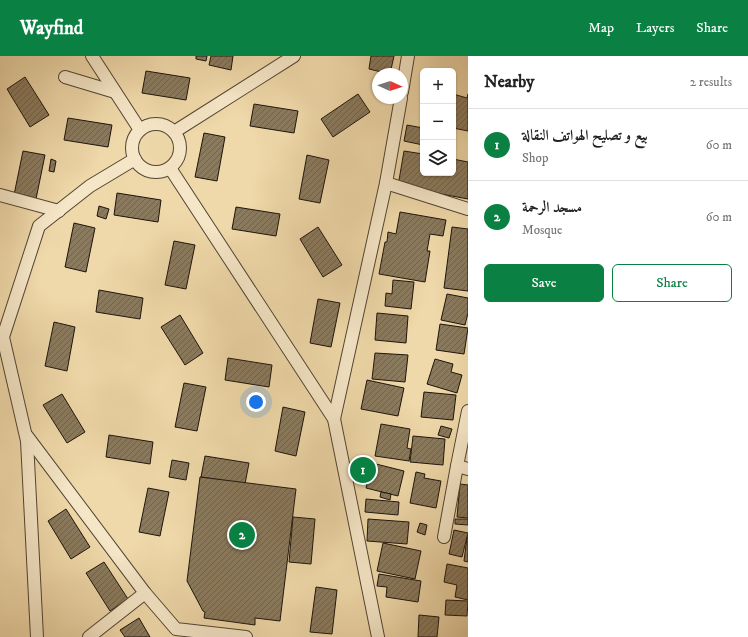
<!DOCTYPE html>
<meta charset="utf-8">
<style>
:root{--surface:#fff;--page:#f6f6f6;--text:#222;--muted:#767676;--line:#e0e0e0;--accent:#0b8043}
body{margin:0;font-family:"IM FELL DW Pica",Amiri,serif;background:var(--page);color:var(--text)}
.controls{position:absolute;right:12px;top:12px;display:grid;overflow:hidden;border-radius:6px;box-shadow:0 1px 3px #0004}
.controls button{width:36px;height:36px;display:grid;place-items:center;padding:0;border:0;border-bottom:1px solid var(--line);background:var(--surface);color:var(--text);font:20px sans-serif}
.compass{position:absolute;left:372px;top:12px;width:36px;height:36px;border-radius:50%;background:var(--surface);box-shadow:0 1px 3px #0004;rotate:93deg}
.you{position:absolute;left:256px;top:346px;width:14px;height:14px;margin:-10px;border:3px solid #fff;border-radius:50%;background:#1a73e8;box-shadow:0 0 0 6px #1a73e833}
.badge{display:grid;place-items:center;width:26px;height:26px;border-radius:50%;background:var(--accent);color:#fff;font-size:13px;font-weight:700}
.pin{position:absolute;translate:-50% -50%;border:2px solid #fff;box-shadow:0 1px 4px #0006}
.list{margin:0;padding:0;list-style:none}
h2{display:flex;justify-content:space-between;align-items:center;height:52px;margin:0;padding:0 16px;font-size:17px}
h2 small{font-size:13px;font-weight:400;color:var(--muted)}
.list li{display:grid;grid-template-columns:26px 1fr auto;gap:12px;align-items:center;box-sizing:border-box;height:72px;padding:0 16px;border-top:1px solid var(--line)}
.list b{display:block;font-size:15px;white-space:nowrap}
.list p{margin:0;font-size:13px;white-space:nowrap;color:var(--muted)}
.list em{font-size:13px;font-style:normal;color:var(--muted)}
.actions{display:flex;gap:8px;padding:12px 16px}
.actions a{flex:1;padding:9px 0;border:1px solid var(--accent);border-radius:6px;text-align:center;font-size:14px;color:var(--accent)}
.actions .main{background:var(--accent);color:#fff}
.icon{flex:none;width:22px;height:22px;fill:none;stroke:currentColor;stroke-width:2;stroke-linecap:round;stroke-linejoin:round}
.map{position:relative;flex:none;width:468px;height:581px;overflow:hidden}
header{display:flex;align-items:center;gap:24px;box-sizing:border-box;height:56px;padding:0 20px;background:var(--accent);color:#fff}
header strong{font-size:19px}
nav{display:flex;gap:22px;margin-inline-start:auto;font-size:14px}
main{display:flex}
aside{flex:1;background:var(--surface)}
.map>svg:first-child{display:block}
.building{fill:url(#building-hatch);stroke:#1d140c}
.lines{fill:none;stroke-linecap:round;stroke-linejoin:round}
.street-casing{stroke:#524533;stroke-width:14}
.street{stroke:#f5e6c7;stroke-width:12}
</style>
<header>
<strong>Wayfind</strong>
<nav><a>Map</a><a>Layers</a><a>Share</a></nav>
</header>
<main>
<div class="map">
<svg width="468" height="581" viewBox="0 0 468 581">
<defs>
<pattern id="building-hatch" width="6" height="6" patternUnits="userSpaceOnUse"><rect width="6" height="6" fill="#8a7a5e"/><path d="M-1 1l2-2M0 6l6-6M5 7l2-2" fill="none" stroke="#70634c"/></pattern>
</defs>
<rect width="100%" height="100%" fill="#efd8a9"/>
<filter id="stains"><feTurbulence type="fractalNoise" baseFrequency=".005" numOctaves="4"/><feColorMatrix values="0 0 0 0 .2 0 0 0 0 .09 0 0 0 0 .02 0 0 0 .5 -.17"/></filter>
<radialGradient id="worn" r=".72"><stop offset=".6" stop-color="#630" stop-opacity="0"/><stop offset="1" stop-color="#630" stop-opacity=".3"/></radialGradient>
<g class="building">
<polygon points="196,0 207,0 206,5 196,3"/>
<polygon points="211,0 233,0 231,14 209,9"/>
<polygon points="371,0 394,0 390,18 369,13"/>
<polygon points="146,15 190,22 186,44 142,37"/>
<polygon points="25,21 49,59 30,71 7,33"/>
<polygon points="358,38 370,56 333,81 321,63"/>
<polygon points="453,38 467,42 468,38 468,75 453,72"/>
<polygon points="254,48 298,55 294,77 250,70"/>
<polygon points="68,62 112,69 108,91 64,84"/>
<polygon points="407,69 423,72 423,89 404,85"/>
<polygon points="204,77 225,81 217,125 195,121"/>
<polygon points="23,95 45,99 36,143 14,139"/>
<polygon points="404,95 423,98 423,117 453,117 453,103 468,106 468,143 398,130"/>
<polygon points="307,99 329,104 320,147 299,143"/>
<polygon points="51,103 56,105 54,116 49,115"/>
<polygon points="117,137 161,144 158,166 114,159"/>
<polygon points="99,150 109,153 106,163 97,160"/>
<polygon points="236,151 280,158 276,180 232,173"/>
<polygon points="400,156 446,164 443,180 430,178 427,195 430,195 425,226 379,218 385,186 387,186 388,176 396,178"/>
<polygon points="74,167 95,172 86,216 65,211"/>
<polygon points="318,171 342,209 323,221 300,183"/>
<polygon points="452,171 468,173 468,235 444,232"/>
<polygon points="174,185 195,189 186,233 165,229"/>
<polygon points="393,224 414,226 411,253 385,250 386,237 392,238"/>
<polygon points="99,234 143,242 140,263 96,256"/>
<polygon points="447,238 468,242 468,257 465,269 441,264"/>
<polygon points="318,243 340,247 331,291 310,287"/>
<polygon points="377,257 408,260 406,287 375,284"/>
<polygon points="180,259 203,297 185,309 161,271"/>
<polygon points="54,266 75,271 67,315 45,310"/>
<polygon points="440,268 468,272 464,298 436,294"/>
<polygon points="375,297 408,299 405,326 372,323"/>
<polygon points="228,302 272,309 269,331 225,324"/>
<polygon points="435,303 453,308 451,316 462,319 457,337 427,328"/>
<polygon points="367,324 404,332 398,360 361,353"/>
<polygon points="184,327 206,331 197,375 175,371"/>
<polygon points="424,336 456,339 453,364 421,361"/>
<polygon points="62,338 85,376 67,387 43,349"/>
<polygon points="283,351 305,356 296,400 275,395"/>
<polygon points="381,368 410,373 407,392 411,393 409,405 375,400"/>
<polygon points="441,370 452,373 449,382 438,379"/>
<polygon points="109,379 153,386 150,408 106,401"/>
<polygon points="413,380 445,383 443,409 410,406"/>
<polygon points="205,400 249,407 245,428 201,421"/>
<polygon points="172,404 189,407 186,424 169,421"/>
<polygon points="372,407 404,415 398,440 366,432"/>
<polygon points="416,416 425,418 424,422 441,425 436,452 410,447"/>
<polygon points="200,421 296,433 280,565 255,562 255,569 204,562 205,556 203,555 187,525"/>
<polygon points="460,428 468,429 468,462 457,461"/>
<polygon points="148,432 169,436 160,480 139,476"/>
<polygon points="381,436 391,438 390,444 380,441"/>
<polygon points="366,443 399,446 398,459 365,456"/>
<polygon points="66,453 90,491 71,503 48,465"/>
<polygon points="293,461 315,463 311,508 289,506"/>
<polygon points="368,463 409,466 407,488 367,485"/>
<polygon points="455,463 468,463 468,469 455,468"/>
<polygon points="420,467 427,469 425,479 417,476"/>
<polygon points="454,474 468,477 462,501 449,498"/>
<polygon points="467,481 468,481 468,506 464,505"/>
<polygon points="383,487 421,495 415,523 377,515"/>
<polygon points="104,506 128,543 110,555 86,517"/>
<polygon points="447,508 468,512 468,544 455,541 457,529 444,526"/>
<polygon points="379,518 421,525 418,546 386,541 387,531 377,530"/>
<polygon points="316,531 337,534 332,578 310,576"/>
<polygon points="446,544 468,545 467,560 445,559"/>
<polygon points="419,559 439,561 437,581 418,581"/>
<polygon points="139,562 150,581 125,581 120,574"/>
</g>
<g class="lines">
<defs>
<g id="street">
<polyline points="92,0 140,74"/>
<polyline points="65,21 115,36"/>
<polyline points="402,36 408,0"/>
<circle cx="156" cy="92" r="24"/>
<polyline points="174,76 294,0"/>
<polyline points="170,112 334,363 378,581"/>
<polyline points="386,127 468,153"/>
<polyline points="0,139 59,155"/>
<polyline points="468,355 457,410 468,413"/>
<polyline points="334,363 386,127 401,42"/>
<polyline points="27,380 145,537 176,573 246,581"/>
<polyline points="444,481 457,410"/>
<polyline points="37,581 27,385 3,281 39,170 90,130 135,103"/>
<polyline points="89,581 145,537"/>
</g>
</defs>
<use href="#street" class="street-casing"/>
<use href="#street" class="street"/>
</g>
<rect width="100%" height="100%" filter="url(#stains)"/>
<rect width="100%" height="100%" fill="url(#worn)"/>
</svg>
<div class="controls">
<button>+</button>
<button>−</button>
<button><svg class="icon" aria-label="layers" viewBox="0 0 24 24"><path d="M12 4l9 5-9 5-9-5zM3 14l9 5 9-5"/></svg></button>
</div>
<svg class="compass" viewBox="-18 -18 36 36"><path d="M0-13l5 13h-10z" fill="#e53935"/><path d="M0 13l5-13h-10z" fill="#767676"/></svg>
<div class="you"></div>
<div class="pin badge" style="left:363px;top:414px">1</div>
<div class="pin badge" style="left:242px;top:479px">2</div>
</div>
<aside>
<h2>Nearby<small>2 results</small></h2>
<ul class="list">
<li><span class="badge">1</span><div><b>بيع و تصليح الهواتف النقالة</b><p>Shop</p></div><em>60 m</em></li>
<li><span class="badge">2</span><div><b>مسجد الرحمة</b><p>Mosque</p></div><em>60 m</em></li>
</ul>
<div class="actions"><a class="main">Save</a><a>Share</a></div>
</aside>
</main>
